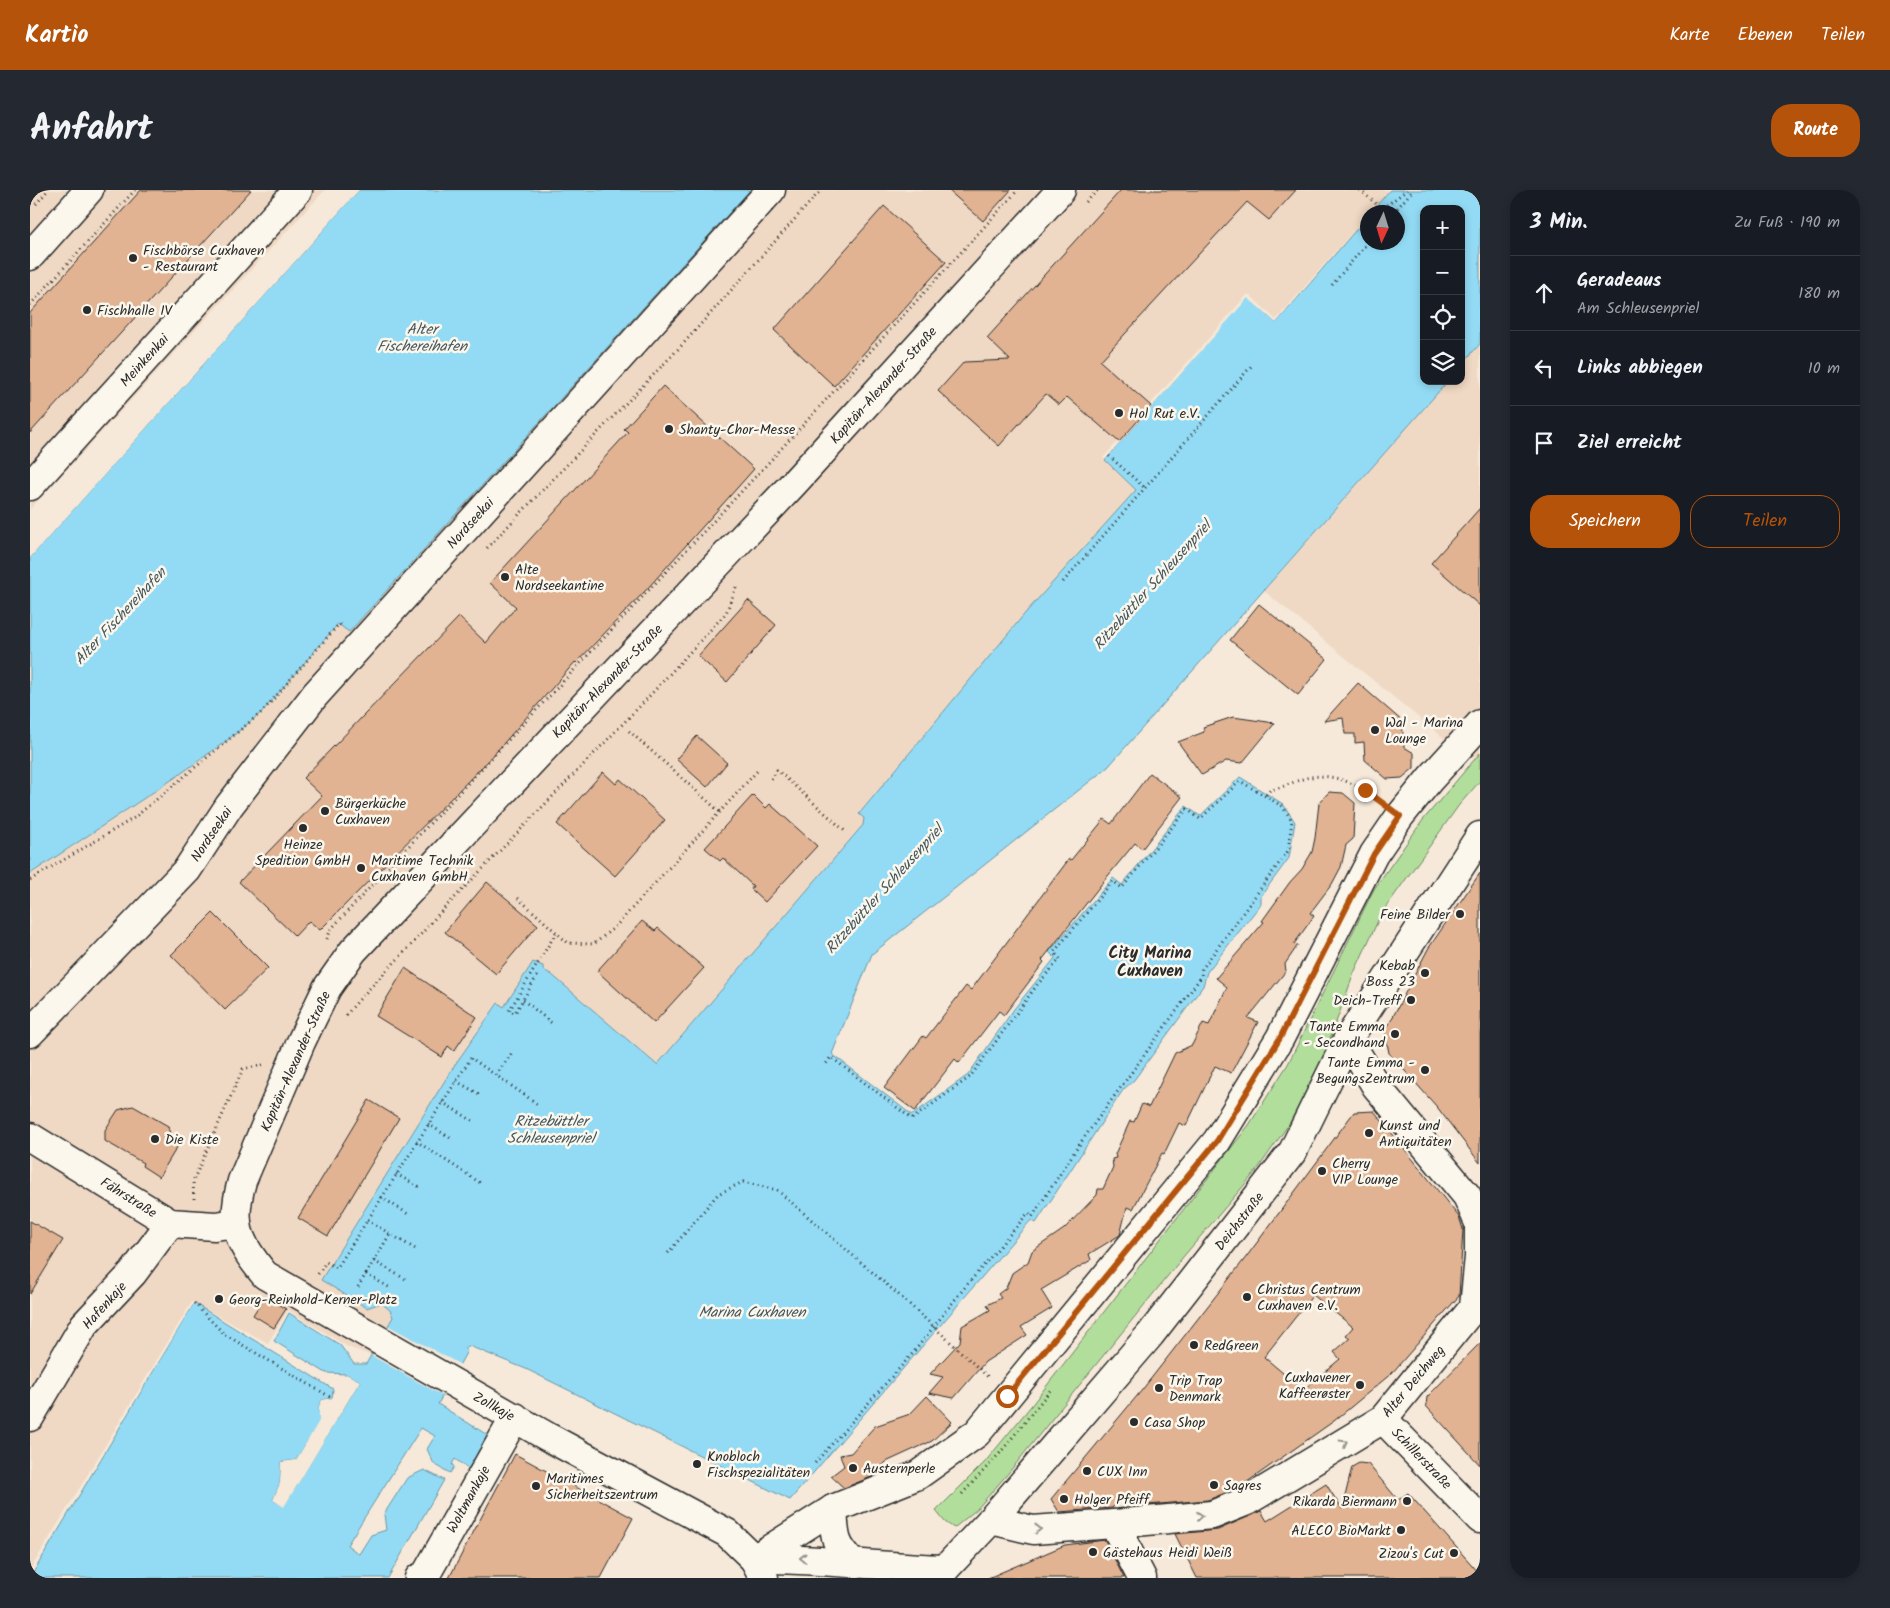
<!DOCTYPE html>
<html lang="de">
<meta charset="utf-8">
<style>
:root{--surface:#171b24;--page:#242831;--text:#f1f3f6;--muted:#9ea1a6;--line:#363941;--accent:#b45309}
body{margin:0;font-family:Kalam,sans-serif;background:var(--page);color:var(--text)}
.controls{position:absolute;right:15px;top:15px;display:grid;overflow:hidden;border-radius:10px;box-shadow:0 2px 8px #0003}
.controls button{width:45px;height:45px;display:grid;place-items:center;padding:0;border:0;border-bottom:1px solid var(--line);background:var(--surface);color:var(--text);font:25px sans-serif}
.compass{position:absolute;left:1330px;top:15px;width:45px;height:45px;border-radius:50%;background:var(--surface);box-shadow:0 2px 8px #0003;rotate:184deg}
.stop{position:absolute;width:15px;height:15px;margin:-11px;border:4px solid #b45309;border-radius:50%;background:#fff}
.stop.end{background:#b45309;border-color:#fff;box-shadow:0 1px 5px #0008}
.list{margin:0;padding:0;list-style:none}
h2{display:flex;justify-content:space-between;align-items:center;height:65px;margin:0;padding:0 20px;font-size:21px}
h2 small{font-size:16px;font-weight:400;color:var(--muted)}
.list li{display:grid;grid-template-columns:32px 1fr auto;gap:15px;align-items:center;box-sizing:border-box;height:75px;padding:0 20px;border-top:1px solid var(--line)}
.list b{display:block;font-size:19px;white-space:nowrap}
.list p{margin:0;font-size:16px;white-space:nowrap;color:var(--muted)}
.list em{font-size:16px;font-style:normal;color:var(--muted)}
.actions{display:flex;gap:10px;padding:15px 20px}
.actions a{flex:1;padding:11px 0;border:1px solid var(--accent);border-radius:20px;text-align:center;font-size:18px;color:var(--accent)}
.actions .main{background:var(--accent);color:#fff}
.icon{flex:none;width:28px;height:28px;fill:none;stroke:currentColor;stroke-width:2;stroke-linecap:round;stroke-linejoin:round}
.map{position:relative;flex:none;width:1450px;height:1388px;overflow:hidden;border-radius:20px}
header{display:flex;align-items:center;gap:30px;box-sizing:border-box;height:70px;padding:0 25px;background:var(--accent);color:#fff}
header strong{font-size:24px}
nav{display:flex;gap:28px;margin-inline-start:auto;font-size:18px}
.intro{display:flex;align-items:center;justify-content:space-between;box-sizing:border-box;height:120px;padding:0 30px}
h1{margin:0;font-size:35px}
.button{padding:12px 22px;border-radius:20px;background:var(--accent);color:#fff;font-size:18px;font-weight:700}
main{display:flex;gap:30px;padding:0 30px}
aside{flex:1;background:var(--surface);border-radius:20px;box-shadow:0 2px 8px #0003}
.map>svg:first-child{display:block}
.built{fill:#f0d9c4}
.green{fill:#b2de9c;stroke:#6e8464}
.water{fill:#93dbf5;stroke:#6995a4}
.pier{fill:#f6e9da}
.building{fill:#e1b392;stroke:#2b2b2b;fill-rule:evenodd}
.lines{fill:none;stroke-linecap:round;stroke-linejoin:round}
.minor-casing{stroke:#2b2b2b;stroke-width:31}
.path{stroke:#2b2b2b;stroke-width:3;stroke-dasharray:1 4;stroke-linecap:butt}
.minor{stroke:#fbf7ec;stroke-width:28}
.oneway{stroke:#93918c}
.route{stroke:#b45309;stroke-width:6}
.poi-dot{fill:#2b2b2b;stroke:#fbf7ec;stroke-width:2}
.labels{text-anchor:middle;stroke-width:5;stroke-linejoin:round;paint-order:stroke}
.poi-label{font-size:14px;fill:#2b2b2b;stroke:#fbf7ec;text-anchor:start}
.street-label{font-size:14px;fill:#2b2b2b;stroke:#fbf7ec}
.water-label{font-size:15px;font-style:italic;fill:#45575e;stroke:#fbf7ec}
.quarter-label{font-size:16px;font-weight:bold;fill:#2b2b2b;stroke:#fbf7ec}
</style>
<header>
<strong>Kartio</strong>
<nav><a>Karte</a><a>Ebenen</a><a>Teilen</a></nav>
</header>
<div class="intro"><h1>Anfahrt</h1><a class="button">Route</a></div>
<main>
<div class="map">
<svg width="1450" height="1388" viewBox="0 0 1450 1388">
<rect width="100%" height="100%" fill="#f6e9da"/>
<filter id="ink" filterUnits="userSpaceOnUse"><feTurbulence type="fractalNoise" baseFrequency=".02" numOctaves="2"/><feDisplacementMap in="SourceGraphic" scale="10" xChannelSelector="R" yChannelSelector="G"/><feConvolveMatrix kernelMatrix="1 2 1 2 8 2 1 2 1" color-interpolation-filters="sRGB"/></filter>
<g filter="url(#ink)">
<g class="built">
<polygon points="0,0 295,0 0,319"/>
<polygon points="720,0 1360,0 1341,22 1338,22 1337,27 1246,133 1075,270 1106,300 997,421 829,623 834,628 833,635 627,875 521,784 513,780 513,776 503,773 474,817 467,813 424,876 291,1089 337,1118 351,1113 360,1120 363,1127 342,1166 318,1157 258,1120 238,1153 164,1113 0,1385 0,684 146,587 232,522 309,434 320,441"/>
<polygon points="1450,154 1450,563 1446,568 1416,550 1234,401 1418,191 1431,191 1431,175"/>
</g>
<polygon class="green" points="1450,563 1450,591 1429,615 1351,724 1324,783 1290,876 1261,931 1227,980 1153,1067 980,1281 947,1319 924,1338 915,1332 906,1321 955,1272 1001,1216 1219,935 1258,874 1344,699 1393,630"/>
<g class="water">
<polygon points="329,0 720,0 319,442 308,434 232,522 199,549 146,587 0,684 0,368"/>
<polygon points="1360,0 1450,0 1450,154 1431,175 1431,19 1394,19 1394,191 1418,191 1078,577 842,764 802,864 882,925 938,885 984,819 1025,768 1019,762 1083,688 1092,695 1156,616 1170,626 1210,587 1253,614 1265,632 1259,668 1231,706 1231,714 1177,782 1173,796 1104,890 1093,900 1006,1033 1001,1030 760,1310 496,1179 439,1156 434,1158 437,1161 408,1214 459,1246 439,1279 425,1269 422,1274 424,1277 420,1283 404,1274 397,1259 405,1246 391,1238 317,1355 329,1364 341,1345 356,1340 354,1324 377,1288 394,1280 414,1290 358,1388 0,1388 164,1113 303,1199 302,1208 292,1210 289,1216 290,1231 266,1270 251,1272 250,1293 243,1310 254,1316 330,1191 316,1184 296,1183 244,1151 259,1123 310,1155 324,1174 336,1174 363,1127 360,1120 351,1113 337,1118 291,1090 424,876 468,813 474,817 503,772 513,776 513,780 521,784 627,875 833,635 834,628 829,624 997,421 1106,300 1075,270 1218,107 1246,133 1337,27 1338,52 1368,52 1368,22 1341,22"/>
</g>
<g class="pier">
<polygon points="326,0 329,0 0,368 0,365"/>
<polygon points="1338,24 1246,133 1218,108 1075,270 1073,268 1217,105 1220,105 1246,130"/>
<polygon points="162,1112 164,1113 0,1385 0,1380"/>
<polygon points="359,1136 431,1175 413,1206 342,1166"/>
<polygon points="316,1184 330,1191 254,1317 243,1310 250,1293 251,1272 266,1270 289,1231 289,1216 292,1210 302,1208 305,1204 304,1210 294,1212 291,1217 292,1232 268,1272 253,1274 253,1294 246,1309 253,1313 326,1192 315,1186"/>
</g>
<g class="building">
<polygon points="111,0 221,0 0,243 0,123"/>
<polygon points="918,0 981,0 953,31"/>
<polygon points="1091,0 1266,0 1239,30 1217,12 1070,171 1121,216 1089,252 1037,207 1029,215 1016,204 969,256 908,201 934,172 980,170 957,148"/>
<polygon points="854,16 916,72 804,196 744,140"/>
<polygon points="633,196 724,279 617,399 546,473 545,472 459,570 290,740 279,731 265,746 209,692 292,606 273,588 429,427 456,453 486,417 460,393 598,242 594,239"/>
<polygon points="1450,318 1450,416 1401,373"/>
<polygon points="718,410 746,435 697,492 668,466"/>
<polygon points="1229,414 1297,469 1268,505 1200,450"/>
<polygon points="1328,493 1372,531 1374,557 1384,563 1384,578 1372,588 1357,589 1335,570 1334,552 1325,553 1325,544 1315,544 1313,528 1294,531"/>
<polygon points="1203,527 1245,533 1212,573 1196,571 1172,585 1148,552 1174,542 1173,537"/>
<polygon points="667,546 697,573 677,597 646,569"/>
<polygon points="573,582 586,594 590,589 635,630 585,686 527,634"/>
<polygon points="1120,583 1152,607 1112,659 1105,653 1077,687 1012,770 1014,772 974,825 969,821 929,873 925,869 885,921 854,898 893,846 896,848 936,796 941,800 1039,669 1041,670 1074,629 1081,634"/>
<polygon points="1299,602 1313,603 1325,613 1323,649 1316,655 1311,677 1302,694 1280,723 1284,726 1264,754 1268,755 1255,774 1256,781 1218,828 1228,832 1201,883 1185,876 1156,936 1149,933 1134,964 1132,963 1103,1019 1097,1017 1090,1045 1059,1064 1061,1070 1011,1100 1022,1118 991,1137 997,1145 955,1172 924,1208 899,1203 913,1187 900,1184 930,1152 932,1136 960,1120 957,1115 971,1108 968,1104 976,1098 982,1083 998,1072 1002,1061 1034,1039 1067,1005 1068,999 1073,999 1083,977 1082,969 1086,968 1085,964 1100,931 1104,932 1112,914 1119,917 1145,863 1162,855 1173,833 1179,835 1197,797 1186,788 1234,732 1232,731 1260,692 1272,679 1282,662 1285,648 1289,613"/>
<polygon points="723,605 736,618 740,614 787,656 735,712 721,699 723,696 693,668 690,671 675,658"/>
<polygon points="1450,683 1450,973 1407,917 1359,863 1355,842 1398,759"/>
<polygon points="457,692 508,735 466,784 415,742"/>
<polygon points="183,723 238,778 195,820 141,765"/>
<polygon points="612,731 625,741 628,738 674,778 624,833 567,781"/>
<polygon points="375,778 447,827 424,861 418,856 412,867 346,826"/>
<polygon points="339,910 369,928 298,1046 268,1028"/>
<polygon points="103,916 138,936 141,948 149,954 129,987 112,976 113,973 75,951 75,940 88,920"/>
<path d="M1344,921L1429,1027L1433,1039L1429,1106L1362,1183L1304,1231L1210,1297L1178,1310L1105,1316L1093,1307L1082,1318L1029,1322L1021,1309L1112,1200L1217,1066L1324,922ZM1283,1105L1323,1137L1316,1145L1320,1148L1304,1162L1310,1169L1273,1200L1234,1167Z"/>
<polygon points="0,1031 33,1050 0,1104"/>
<polygon points="235,1106 256,1119 244,1138 223,1125"/>
<polygon points="1450,1153 1450,1275 1396,1216 1397,1207"/>
<polygon points="897,1206 922,1232 902,1251 856,1272 847,1281 846,1285 814,1298 801,1286 814,1276 810,1265 821,1263 845,1236 880,1224"/>
<polygon points="485,1264 603,1328 571,1388 419,1388"/>
<polygon points="1329,1273 1338,1274 1368,1310 1378,1303 1450,1384 1450,1388 1167,1388 1145,1344 1188,1340 1231,1321 1237,1331 1296,1294 1312,1319 1322,1277"/>
<polygon points="1075,1350 1094,1388 958,1388 1035,1355"/>
</g>
<g class="lines">
<defs>
<g id="minor">
<polyline points="0,66 59,0"/>
<polyline points="0,296 268,0"/>
<polyline points="0,843 157,680 199,616 285,505 741,0"/>
<polyline points="0,947 140,1033 185,1036 207,1033"/>
<polyline points="0,1227 54,1135 103,1083 140,1033"/>
<polyline points="1353,1229 1450,1329"/>
<path d="M803,1319C805,1346 803,1352 822,1373"/>
<polyline points="961,1330 1003,1340 1084,1334 1182,1325 1217,1311 1353,1229 1444,1117 1449,1067 1449,1033 1437,1006 1346,896 1318,849"/>
<polyline points="1084,1334 1112,1388"/>
<polyline points="724,1369 803,1319 888,1285 947,1243 1187,951 1250,848 1344,664 1370,626 1400,589 1450,534"/>
<path d="M724,1369C788,1368 851,1377 915,1379"/>
<polyline points="389,1388 395,1386 485,1227"/>
<path d="M734,1388L724,1369L697,1343L518,1247L235,1085C207,1051 200,1034 212,991L271,852L297,798L323,761L764,293L1031,0"/>
<polyline points="903,1388 915,1379 961,1330 1120,1145 1263,961 1318,849 1450,646"/>
</g>
</defs>
<use href="#minor" class="minor-casing"/>
<g class="path">
<polyline points="1330,0 1352,19 1377,0"/>
<polyline points="1056,12 1068,0"/>
<polyline points="6,14 18,0"/>
<polyline points="1364,22 1383,0"/>
<polyline points="1302,95 1338,52"/>
<polyline points="0,115 105,0"/>
<polyline points="1079,266 1115,298"/>
<polyline points="457,358 653,154 791,0"/>
<polyline points="1033,392 1223,174"/>
<polyline points="599,541 690,622"/>
<polyline points="741,589 747,580 816,642"/>
<path d="M1236,605L1240,600C1254,598 1267,589 1281,587C1306,583 1330,596 1349,610"/>
<polyline points="0,690 104,628 232,522 309,434 313,437"/>
<polyline points="488,708 538,753 564,754 586,736 729,579"/>
<polyline points="297,749 301,739 740,271 988,0"/>
<polyline points="507,786 485,823 479,821 526,743"/>
<polyline points="493,810 524,835"/>
<path d="M316,825C344,791 377,762 405,728L612,514L696,423L707,395"/>
<polyline points="466,885 482,863"/>
<polyline points="426,891 451,905"/>
<polyline points="412,912 443,931"/>
<polyline points="398,934 422,949"/>
<polyline points="386,951 452,994"/>
<polyline points="366,984 392,998"/>
<polyline points="351,1007 378,1024"/>
<polyline points="164,1009 163,991 213,879 233,875"/>
<polyline points="337,1030 387,1060"/>
<polyline points="638,1063 688,1004 713,992 747,1000 878,1113 958,1187"/>
<polyline points="344,1071 375,1089"/>
<polyline points="288,1084 296,1072 307,1078 441,868 509,915"/>
<polyline points="336,1084 362,1099"/>
<polyline points="328,1097 360,1044"/>
<polyline points="164,1113 194,1144 302,1208"/>
<polyline points="785,1273 883,1163 931,1102 998,1023 1002,1027 1051,952 1171,787 1172,779 1258,661 1262,630 1252,616 1210,591 1170,629 1157,619 1092,698 1083,691 1024,762 1030,769 1007,795 940,887 882,929 801,867 796,874"/>
<polyline points="932,1304 970,1263 1022,1198"/>
</g>
<use href="#minor" class="minor"/>
</g>
<defs><path id="oneway-chevron" d="M-2-3.5L2.5 0L-2 3.5" fill="none" stroke-width="1.6" stroke-linecap="round" stroke-linejoin="round" transform="scale(1.25)"/></defs>
<g class="oneway">
<use href="#oneway-chevron" transform="translate(1314 1253) rotate(-31)"/>
<use href="#oneway-chevron" transform="translate(1170 1326) rotate(-5)"/>
<use href="#oneway-chevron" transform="translate(1008 1339) rotate(-1)"/>
<use href="#oneway-chevron" transform="translate(773 1368) rotate(-179)"/>
</g>
</g>
<g class="lines" filter="url(#ink)">
<polyline class="route" points="977,1206 1187,951 1250,848 1344,664 1370,626 1335,600"/>
</g>
<g class="poi-dot">
<circle cx="103" cy="68" r="5"/>
<circle cx="57" cy="120" r="5"/>
<circle cx="1089" cy="223" r="5"/>
<circle cx="639" cy="239" r="5"/>
<circle cx="475" cy="387" r="5"/>
<circle cx="1345" cy="540" r="5"/>
<circle cx="295" cy="621" r="5"/>
<circle cx="273" cy="638" r="5"/>
<circle cx="331" cy="678" r="5"/>
<circle cx="1430" cy="724" r="5"/>
<circle cx="1395" cy="783" r="5"/>
<circle cx="1381" cy="810" r="5"/>
<circle cx="1365" cy="844" r="5"/>
<circle cx="1395" cy="880" r="5"/>
<circle cx="1339" cy="943" r="5"/>
<circle cx="125" cy="949" r="5"/>
<circle cx="1292" cy="981" r="5"/>
<circle cx="1217" cy="1107" r="5"/>
<circle cx="189" cy="1109" r="5"/>
<circle cx="1164" cy="1155" r="5"/>
<circle cx="1330" cy="1195" r="5"/>
<circle cx="1129" cy="1198" r="5"/>
<circle cx="1104" cy="1232" r="5"/>
<circle cx="667" cy="1274" r="5"/>
<circle cx="823" cy="1278" r="5"/>
<circle cx="1057" cy="1281" r="5"/>
<circle cx="1184" cy="1295" r="5"/>
<circle cx="506" cy="1296" r="5"/>
<circle cx="1034" cy="1309" r="5"/>
<circle cx="1377" cy="1311" r="5"/>
<circle cx="1371" cy="1340" r="5"/>
<circle cx="1063" cy="1362" r="5"/>
<circle cx="1424" cy="1363" r="5"/>
</g>
<g class="labels">
<g class="poi-label">
<text x="113" y="65">Fischbörse Cuxhaven<tspan x="113" dy="16">- Restaurant</tspan></text>
<text x="67" y="125">Fischhalle IV</text>
<text x="1099" y="228">Hol Rut e.V.</text>
<text x="649" y="244">Shanty-Chor-Messe</text>
<text x="485" y="384">Alte<tspan x="485" dy="16">Nordseekantine</tspan></text>
<text x="1355" y="537">Wal - Marina<tspan x="1355" dy="16">Lounge</tspan></text>
<text x="305" y="618">Bürgerküche<tspan x="305" dy="16">Cuxhaven</tspan></text>
<text x="273" y="659" text-anchor="middle">Heinze<tspan x="273" dy="16">Spedition GmbH</tspan></text>
<text x="341" y="675">Maritime Technik<tspan x="341" dy="16">Cuxhaven GmbH</tspan></text>
<text x="1420" y="729" text-anchor="end">Feine Bilder</text>
<text x="1385" y="780" text-anchor="end">Kebab<tspan x="1385" dy="16">Boss 23</tspan></text>
<text x="1371" y="815" text-anchor="end">Deich-Treff</text>
<text x="1355" y="841" text-anchor="end">Tante Emma<tspan x="1355" dy="16">- Secondhand</tspan></text>
<text x="1385" y="877" text-anchor="end">Tante Emma -<tspan x="1385" dy="16">BegungsZentrum</tspan></text>
<text x="1349" y="940">Kunst und<tspan x="1349" dy="16">Antiquitäten</tspan></text>
<text x="135" y="954">Die Kiste</text>
<text x="1302" y="978">Cherry<tspan x="1302" dy="16">VIP Lounge</tspan></text>
<text x="1227" y="1104">Christus Centrum<tspan x="1227" dy="16">Cuxhaven e.V.</tspan></text>
<text x="199" y="1114">Georg-Reinhold-Kerner-Platz</text>
<text x="1174" y="1160">RedGreen</text>
<text x="1320" y="1192" text-anchor="end">Cuxhavener<tspan x="1320" dy="16">Kaffeerøster</tspan></text>
<text x="1139" y="1195">Trip Trap<tspan x="1139" dy="16">Denmark</tspan></text>
<text x="1114" y="1237">Casa Shop</text>
<text x="677" y="1271">Knobloch<tspan x="677" dy="16">Fischspezialitäten</tspan></text>
<text x="833" y="1283">Austernperle</text>
<text x="1067" y="1286">CUX Inn</text>
<text x="516" y="1293">Maritimes<tspan x="516" dy="16">Sicherheitszentrum</tspan></text>
<text x="1194" y="1300">Sagres</text>
<text x="1044" y="1314">Holger Pfeiff</text>
<text x="1367" y="1316" text-anchor="end">Rikarda Biermann</text>
<text x="1361" y="1345" text-anchor="end">ALECO BioMarkt</text>
<text x="1073" y="1367">Gästehaus Heidi Weiß</text>
<text x="1414" y="1368" text-anchor="end">Zizou's Cut</text>
</g>
<g class="street-label">
<text transform="translate(114 170) rotate(-48)" y="5">Meinkenkai</text>
<text transform="translate(853 195) rotate(-48)" y="5">Kapitän-Alexander-Straße</text>
<text transform="translate(440 333) rotate(-48)" y="5">Nordseekai</text>
<text transform="translate(577 491) rotate(-46)" y="5">Kapitän-Alexander-Straße</text>
<text transform="translate(181 644) rotate(-56)" y="5">Nordseekai</text>
<text transform="translate(265 871) rotate(-66)" y="5">Kapitän-Alexander-Straße</text>
<text transform="translate(99 1007) rotate(32)" y="5">Fährstraße</text>
<text transform="translate(1209 1031) rotate(-52)" y="5">Deichstraße</text>
<text transform="translate(74 1115) rotate(-48)" y="5">Hafenkaje</text>
<text transform="translate(1383 1191) rotate(-50)" y="5">Alter Deichweg</text>
<text transform="translate(464 1216) rotate(29)" y="5">Zollkaje</text>
<text transform="translate(1392 1268) rotate(46)" y="5">Schillerstraße</text>
<text transform="translate(438 1309) rotate(-61)" y="5">Woltmankaje</text>
</g>
<g class="water-label">
<text x="392" y="144">Alter<tspan x="392" dy="17">Fischereihafen</tspan></text>
<text transform="translate(1122 395) rotate(-48)" y="5">Ritzebüttler Schleusenpriel</text>
<text transform="translate(90 426) rotate(-47)" y="5">Alter Fischereihafen</text>
<text transform="translate(854 699) rotate(-48)" y="5">Ritzebüttler Schleusenpriel</text>
<text x="521" y="936">Ritzebüttler<tspan x="521" dy="17">Schleusenpriel</tspan></text>
<text x="722" y="1127">Marina Cuxhaven</text>
</g>
<g class="quarter-label">
<text x="1120" y="768">City Marina<tspan x="1120" dy="18">Cuxhaven</tspan></text>
</g>
</g>
</svg>
<div class="controls">
<button>+</button>
<button>−</button>
<button><svg class="icon" aria-label="locate" viewBox="0 0 24 24"><circle cx="12" cy="12" r="6"/><path d="M12 2v4M12 18v4M2 12h4M18 12h4"/></svg></button>
<button><svg class="icon" aria-label="layers" viewBox="0 0 24 24"><path d="M12 4l9 5-9 5-9-5zM3 14l9 5 9-5"/></svg></button>
</div>
<svg class="compass" viewBox="-18 -18 36 36"><path d="M0-13l5 13h-10z" fill="#e53935"/><path d="M0 13l5-13h-10z" fill="#9ea1a6"/></svg>
<div class="stop" style="left:977px;top:1206px"></div>
<div class="stop end" style="left:1335px;top:600px"></div>
</div>
<aside>
<h2>3 Min.<small>Zu Fuß · 190 m</small></h2>
<ul class="list">
<li><svg class="icon" aria-label="ahead" viewBox="0 0 24 24"><path d="M12 20V5M6 11l6-6 6 6"/></svg><div><b>Geradeaus</b><p>Am Schleusenpriel</p></div><em>180 m</em></li>
<li><svg class="icon" aria-label="left" viewBox="0 0 24 24"><path d="M17 20v-9H6M10 6l-5 5 5 5"/></svg><div><b>Links abbiegen</b></div><em>10 m</em></li>
<li><svg class="icon" aria-label="arrive" viewBox="0 0 24 24"><path d="M6 21V4h12l-3 4 3 4H6"/></svg><div><b>Ziel erreicht</b></div></li>
</ul>
<div class="actions"><a class="main">Speichern</a><a>Teilen</a></div>
</aside>
</main>
